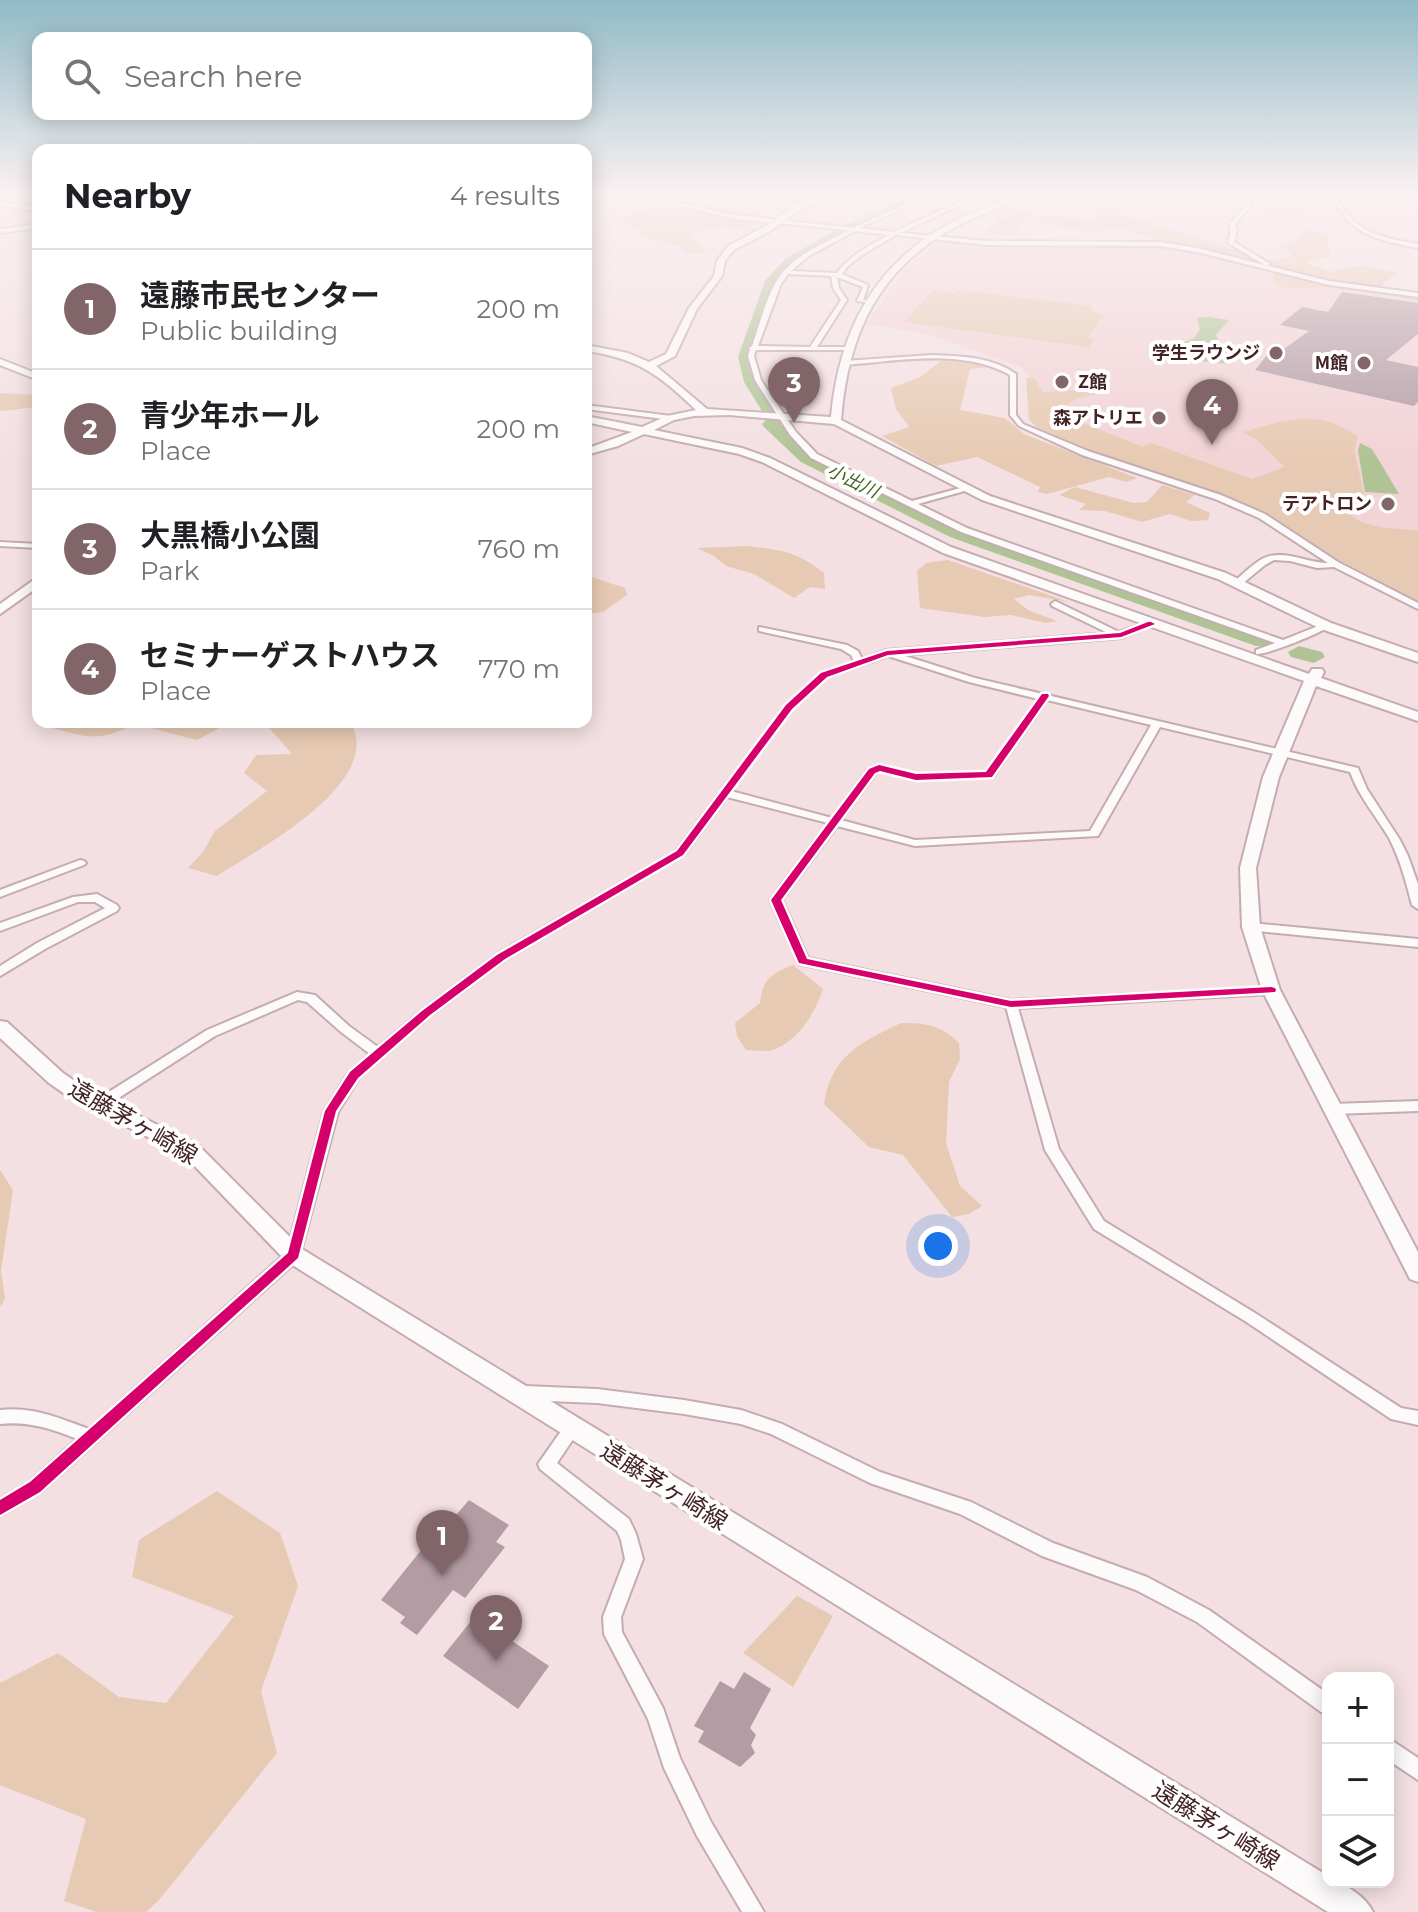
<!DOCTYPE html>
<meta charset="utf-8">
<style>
:root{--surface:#fff;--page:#f6f6f6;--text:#202124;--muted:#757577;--line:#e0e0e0;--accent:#826568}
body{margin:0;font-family:Montserrat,"Noto Sans JP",sans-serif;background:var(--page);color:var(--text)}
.controls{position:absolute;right:24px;bottom:24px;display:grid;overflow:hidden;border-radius:16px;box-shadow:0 4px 20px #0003}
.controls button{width:72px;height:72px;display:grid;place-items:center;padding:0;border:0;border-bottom:2px solid var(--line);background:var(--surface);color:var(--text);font:40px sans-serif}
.you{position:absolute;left:938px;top:1246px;width:28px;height:28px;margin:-20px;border:6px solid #fff;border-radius:50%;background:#1a73e8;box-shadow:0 0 0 12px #1a73e833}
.badge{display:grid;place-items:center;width:52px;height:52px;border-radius:50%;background:var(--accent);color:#fff;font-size:26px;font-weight:700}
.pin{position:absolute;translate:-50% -66px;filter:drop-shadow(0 2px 4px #0008)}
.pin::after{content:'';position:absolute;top:42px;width:28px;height:24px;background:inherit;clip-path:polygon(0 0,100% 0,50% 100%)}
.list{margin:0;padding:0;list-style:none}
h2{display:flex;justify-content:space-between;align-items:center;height:104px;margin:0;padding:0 32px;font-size:34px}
h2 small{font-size:26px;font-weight:400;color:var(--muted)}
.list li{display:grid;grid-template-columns:52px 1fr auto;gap:24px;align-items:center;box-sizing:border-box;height:120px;padding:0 32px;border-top:2px solid var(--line)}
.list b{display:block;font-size:30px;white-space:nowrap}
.list p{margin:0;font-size:26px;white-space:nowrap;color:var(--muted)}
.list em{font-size:26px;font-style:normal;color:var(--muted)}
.icon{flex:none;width:44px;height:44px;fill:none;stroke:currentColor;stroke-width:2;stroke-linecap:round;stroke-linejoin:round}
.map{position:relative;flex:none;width:1418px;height:1912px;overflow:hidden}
.search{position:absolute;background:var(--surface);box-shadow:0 4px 20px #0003;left:32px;top:32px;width:560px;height:88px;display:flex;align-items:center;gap:20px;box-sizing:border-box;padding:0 28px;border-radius:16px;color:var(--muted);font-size:30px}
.panel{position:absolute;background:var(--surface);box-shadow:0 4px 20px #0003;left:32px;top:144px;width:560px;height:584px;border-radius:16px}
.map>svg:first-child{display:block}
.built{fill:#f2d3d6}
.green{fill:#e7cab3}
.water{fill:#afc394}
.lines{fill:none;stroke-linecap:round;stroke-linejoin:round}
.river{fill:#afc394;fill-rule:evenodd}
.building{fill:#b39ca4}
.street-casing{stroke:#c4acaf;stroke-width:4}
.secondary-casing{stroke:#c4acaf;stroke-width:4}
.street{fill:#fdfafb;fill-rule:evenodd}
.secondary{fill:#fdfafb;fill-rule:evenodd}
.cycleway-casing{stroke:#fff;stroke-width:5}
.cycleway{fill:#d6006c;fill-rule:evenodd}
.poi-dot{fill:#826568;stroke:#fff;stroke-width:3}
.labels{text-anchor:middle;stroke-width:8;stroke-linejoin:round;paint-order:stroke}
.far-poi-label{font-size:18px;font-weight:bold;fill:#442327;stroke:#fff;text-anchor:end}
.far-water-label{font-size:18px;font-style:italic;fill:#3f621c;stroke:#fff}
.near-street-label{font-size:24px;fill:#442327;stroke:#fff}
</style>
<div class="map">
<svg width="1418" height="1912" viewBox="0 0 1418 1912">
<rect width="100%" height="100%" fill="#f4e0e2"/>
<polygon class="built" points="941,240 994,245 1145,245 1208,255 1283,275 1359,289 1418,297 1418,595 1269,514 1047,428 1031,379 1021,367 928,334 866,324 905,269"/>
<g class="green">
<path d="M717,193H759V197L798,198L847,193L795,206L747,201L739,212L774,217L767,221L754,220L752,226L757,231L753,232C734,227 705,223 690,238L698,242L705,251L699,254L683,252L681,247L641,236L639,228L622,224L626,216L652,207L674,204L703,208L719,199L713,197Z"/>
<path d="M1101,193H1132L1115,196L1122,214L1267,260L1289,258L1291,253L1279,245L1296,242L1308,230L1324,233L1328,237L1329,256L1304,262L1332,272L1360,265L1397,273L1374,292L1418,297V301C1388,296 1355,288 1325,287C1307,287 1292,290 1275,285L1273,273L1122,229L1086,231L1030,221L1014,223L1019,230L1017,234L1004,235L984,230L996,224L995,220L1008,216L998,212L1009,207L1014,209L1013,212L1098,220L1100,214L1086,206L1082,200Z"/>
<polygon points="1265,196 1283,198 1306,218 1298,219 1266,212 1262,210"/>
<polygon points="933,290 954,293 958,290 1092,306 1090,311 1103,315 1088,338 1094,339 1089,347 904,322"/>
<polygon points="942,360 969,360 990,367 970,369 960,410 1005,418 1024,434 1137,478 1126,482 1109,477 1047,494 1038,492 1040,487 977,457 936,466 882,436 909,427 896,409 891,388 920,377"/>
<path d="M1026,378H1034L1043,392L1094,389L1098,394L1077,399L1053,411L1143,447L1151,443L1252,479L1285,467L1257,440L1243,432C1287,420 1317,407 1358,437L1354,450L1366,503L1345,507C1357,531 1396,527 1418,531V602L1324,552L1267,515L1087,451L1038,428L1029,420Z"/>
<polygon points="0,393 38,395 38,407 0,411"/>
<polygon points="1162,485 1195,495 1186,502 1210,513 1208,520 1191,521 1170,514 1142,522 1105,511 1079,510 1086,504 1059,495 1075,487 1134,503 1147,502"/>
<path d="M747,546C782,550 796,551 824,573L825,589L810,587L794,598L754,574L726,566L714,556L697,548Z"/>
<polygon points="948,560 1069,602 1029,595 1014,599 1028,610 1057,621 1046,623 1011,615 984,617 920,608 917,571 926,563"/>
<polygon points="586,575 625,588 627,595 603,612 586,614"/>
<path d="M60,722H209L222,727L197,740L135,724C100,741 91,739 53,728Z"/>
<path d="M264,722H350C387,782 257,850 217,876L188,868L203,852L215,831L267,791L244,773L256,755L292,754Z"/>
<path d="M793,965L823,989C815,1013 798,1042 772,1050C765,1052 753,1050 746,1050L737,1036L735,1023L760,1003C763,978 771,974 793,965Z"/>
<path d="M901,1023C925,1023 942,1025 959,1043L960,1059L949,1082L946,1143L960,1186L982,1206L969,1214L952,1217L903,1155L869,1147L824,1104C831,1056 861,1042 901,1023Z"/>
<polygon points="0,1170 13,1190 1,1271 5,1298 0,1307"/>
<polygon points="217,1491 280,1533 298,1586 261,1691 277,1753 160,1899 146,1912 97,1912 64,1901 86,1819 0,1785 0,1683 58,1653 119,1697 166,1703 234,1616 132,1577 139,1540"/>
<polygon points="797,1596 833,1616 793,1687 743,1653"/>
</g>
<g class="water">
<polygon points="1208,317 1229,320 1216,335 1220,344 1230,354 1232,362 1228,364 1193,360 1175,346 1194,338 1200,330 1197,318"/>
<polygon points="1360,443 1372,449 1399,494 1365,492 1358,450"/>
</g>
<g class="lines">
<g class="river">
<polygon points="918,193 934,193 851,232 795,265 778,282 752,357 760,382 784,421 781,425 813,454 964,529 1270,638 1274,642 1270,646 1256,646 950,537 801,462 764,427 762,424 767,419 744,382 738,357 765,281 785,259 843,226"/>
<polygon points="1299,646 1322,652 1325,657 1314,663 1291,657 1288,652"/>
</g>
</g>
<g class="building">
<polygon points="1342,292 1418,303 1418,334 1386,360 1418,367 1418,402 1414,406 1255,370 1272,349 1281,351 1309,331 1280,325 1302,307 1328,312"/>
<polygon points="469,1500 509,1525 496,1542 505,1547 465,1598 453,1590 417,1635 400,1623 405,1617 381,1600 451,1513 457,1514"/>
<polygon points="475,1616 549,1666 518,1709 443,1656"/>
<polygon points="744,1672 771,1689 750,1728 756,1735 751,1745 755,1753 740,1767 698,1742 704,1731 694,1726 720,1681 734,1689"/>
</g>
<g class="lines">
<defs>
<g id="street">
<path d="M630,193H639L734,215L853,228L930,193H936L860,228L894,232L973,195L970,193H981L1014,200L1012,201L979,196L901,233L986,241L1160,242L1197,248L1329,281L1418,293V297L1329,285L1197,252L1160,246L986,245L896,235L862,255L848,266L842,274L868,285L863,300L871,301V303L857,301L863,287L837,277L839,288L847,300L817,347H847L849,348V350H756L754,356L761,380L796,432L817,454L912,501L968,486V490L918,504L967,528L1283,640L1323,624L1326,623L1330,626C1318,634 1270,654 1256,654V650L1275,643L961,532L811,458L790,435L755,380L748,356L750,349L749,348L752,346C760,324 768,288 784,271C801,252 827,242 849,230L734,219ZM855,231L889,235C870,245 850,255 837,273L791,271L809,256ZM788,274L831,276L833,288L841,300L810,347L758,346L781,284Z"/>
<polygon points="1244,193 1249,193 1252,199 1250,207 1235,224 1237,229 1234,242 1269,263 1269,265 1265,265 1228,243 1231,229 1229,224 1246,206 1248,199"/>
<path d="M1331,193H1335C1352,233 1380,237 1418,244V248C1377,240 1347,235 1331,193Z"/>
<polygon points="38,224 38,228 0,233 0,229"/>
<path d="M932,355C962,356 992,357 1016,374V415L1023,424L1088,451L1221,495L1265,514L1338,562L1418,603V609L1334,567L1317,568L1290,561L1274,560L1265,565L1242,584H1236V580C1244,573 1253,564 1262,559C1283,548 1306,563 1328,563L1259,518L1215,499L1082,455L1019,426L1010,415V375C961,348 898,361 845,365L842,363L845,361Z"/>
<polygon points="586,405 671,416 674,418 671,420 586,409"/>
<polygon points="0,542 38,544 38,548 0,546"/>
<path d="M1055,601L1119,632L1151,621L1155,624L1121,638L902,655L975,678L1358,768L1367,789L1400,840L1408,856L1418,884V909L1412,905C1406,882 1400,859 1389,838C1376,816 1359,797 1350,772L1160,727L1098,836L915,846L837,826L782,900L808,958L1011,1000L1275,987L1277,990L1275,993L1271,994L1018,1008L1059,1149L1104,1221L1255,1313L1401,1408L1418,1411V1425L1391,1419L1245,1321L1094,1229L1045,1150L1006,1007L799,964L770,900L828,823L727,797L684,855L505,960L430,1016L359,1078L338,1112L299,1259L41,1492L0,1516V1499L29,1482L77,1439C52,1429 28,1421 0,1424V1410C32,1406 59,1418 89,1429L287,1252L324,1111L349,1072L370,1054L341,1032L307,1002L298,1000L215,1036L103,1108H93L91,1105L93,1102L207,1030L297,992L315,995L349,1026L378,1047L422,1010L497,954L676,851L786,705L821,673L854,662L851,655L841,649L759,631V627L847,645L858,651L862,659L887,650L1108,633L1052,606L1051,604ZM888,656L969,682L1038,699L986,772L916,774L879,765L868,769L832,818L731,791L792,709L827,677ZM1047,700L1151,725L1090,831L915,840L841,820L876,773L880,771L916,780L993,777Z"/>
<polygon points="80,860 84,861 86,863 84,865 0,897 0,890"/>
<polygon points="97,894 117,905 119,908 117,911 45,949 0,976 0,966 37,943 105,908 95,902 78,902 0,931 0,923 73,897"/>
<polygon points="1251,923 1418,939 1418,947 1247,930 1245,927 1247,924"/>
<polygon points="1418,1101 1418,1111 1333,1114 1328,1112 1326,1109 1328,1106 1333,1104"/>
<polygon points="525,1386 597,1389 684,1400 741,1410 782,1424 880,1472 971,1502 1053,1543 1147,1577 1209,1610 1328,1694 1328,1714 1321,1712 1197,1622 1136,1590 1042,1556 960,1514 870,1483 771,1434 741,1424 684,1414 597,1403 525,1400 519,1398 517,1393 519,1388"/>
<polygon points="572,1422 578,1424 580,1429 557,1463 629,1519 636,1534 643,1559 621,1617 622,1632 663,1708 680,1758 711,1822 764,1912 742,1912 697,1836 664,1768 648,1719 604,1634 603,1617 625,1559 621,1540 617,1531 540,1469 538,1464 566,1424"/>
<polygon points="1388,1738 1418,1758 1418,1780 1388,1760"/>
</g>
<g id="secondary">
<path d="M841,193H854L802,208L772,230L734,250L725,261L722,276L697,309L675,356L656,366L707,409L831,417C839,331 874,263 954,221C974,211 997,206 1016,193H1025C1006,209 980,213 959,225C879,267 848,333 841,420L990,496L1226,573L1331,623L1418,653V662L1321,629L1218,579L982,500L834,424L729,415L694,416L674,420L654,430L742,448L770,458L951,547L1309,674L1312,669H1322L1324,672L1321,678L1418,712V721L1316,686L1279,777L1256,868L1260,927L1280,990L1418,1252V1282L1410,1279L1262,990L1242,927L1240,868L1263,777L1304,681L943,553L762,462L739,454L644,434L618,446L586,455V449L632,432L586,422V416L642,427L667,416L696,410C660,375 637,358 586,351V345L628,353L649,362L666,354L689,308L714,276L717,261L728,246L766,226L796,204Z"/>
<polygon points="0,202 38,207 38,211 0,206"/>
<polygon points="0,359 38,374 38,380 0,365"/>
<polygon points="38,577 38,587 0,614 0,604"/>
<path d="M0,1021L7,1022L63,1073L89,1091L198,1145L302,1249L1328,1876V1882C1345,1882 1366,1897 1373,1912H1328L286,1261L184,1155L75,1101L49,1083L0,1038Z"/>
</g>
</defs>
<use href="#street" class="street-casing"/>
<use href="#secondary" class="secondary-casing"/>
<use href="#street" class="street"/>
<use href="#secondary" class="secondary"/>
<defs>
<g id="cycleway">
<polygon points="1148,622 1151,622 1155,624 1121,637 888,655 827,677 792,709 683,855 505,959 430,1015 358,1078 336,1111 298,1258 40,1492 0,1515 0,1500 30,1482 288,1253 325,1111 350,1072 422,1011 497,955 677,851 786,705 821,673 887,651 1120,633"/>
<polygon points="1042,694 1048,694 1049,696 992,777 916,780 880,771 875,773 781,900 807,959 1011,1001 1271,987 1275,988 1276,990 1275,992 1011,1007 799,963 771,900 869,769 879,765 916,774 986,772"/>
</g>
</defs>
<use href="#cycleway" class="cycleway-casing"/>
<use href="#cycleway" class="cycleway"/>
</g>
<linearGradient id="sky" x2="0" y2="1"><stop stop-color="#91bac6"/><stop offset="0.42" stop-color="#faf1f2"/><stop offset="1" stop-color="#faf1f2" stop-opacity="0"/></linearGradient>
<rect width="1418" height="461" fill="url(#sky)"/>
<g class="poi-dot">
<circle cx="1276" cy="353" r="8"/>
<circle cx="1364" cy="363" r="8"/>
<circle cx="1062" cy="382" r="8"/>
<circle cx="1159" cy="418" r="8"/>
<circle cx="1388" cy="504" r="8"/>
</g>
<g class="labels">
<g class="far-poi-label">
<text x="1260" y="359">学生ラウンジ</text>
<text x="1348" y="369">Μ館</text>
<text x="1078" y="388" text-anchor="start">Ζ館</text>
<text x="1143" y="424">森アトリエ</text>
<text x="1372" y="510">テアトロン</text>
</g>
<g class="far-water-label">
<text transform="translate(853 481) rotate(26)" y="6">小出川</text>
</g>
<g class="near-street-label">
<text transform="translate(133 1122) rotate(30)" y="8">遠藤茅ヶ崎線</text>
<text transform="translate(664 1486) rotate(32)" y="8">遠藤茅ヶ崎線</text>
<text transform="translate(1216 1826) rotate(32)" y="8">遠藤茅ヶ崎線</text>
</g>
</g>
</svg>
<div class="controls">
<button>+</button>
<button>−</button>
<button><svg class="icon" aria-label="layers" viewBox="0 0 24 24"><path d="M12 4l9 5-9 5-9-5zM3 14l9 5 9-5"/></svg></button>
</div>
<div class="you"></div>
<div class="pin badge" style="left:442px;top:1576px">1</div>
<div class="pin badge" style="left:496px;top:1661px">2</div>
<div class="pin badge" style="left:794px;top:423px">3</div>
<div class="pin badge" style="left:1212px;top:445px">4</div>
<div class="search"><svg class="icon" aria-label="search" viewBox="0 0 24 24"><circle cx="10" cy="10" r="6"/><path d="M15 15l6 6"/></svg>Search here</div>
<section class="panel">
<h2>Nearby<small>4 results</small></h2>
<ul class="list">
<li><span class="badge">1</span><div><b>遠藤市民センター</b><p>Public building</p></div><em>200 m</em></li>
<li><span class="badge">2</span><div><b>青少年ホール</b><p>Place</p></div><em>200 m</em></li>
<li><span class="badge">3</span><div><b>大黒橋小公園</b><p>Park</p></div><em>760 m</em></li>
<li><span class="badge">4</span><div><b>セミナーゲストハウス</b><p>Place</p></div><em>770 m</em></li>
</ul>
</section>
</div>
